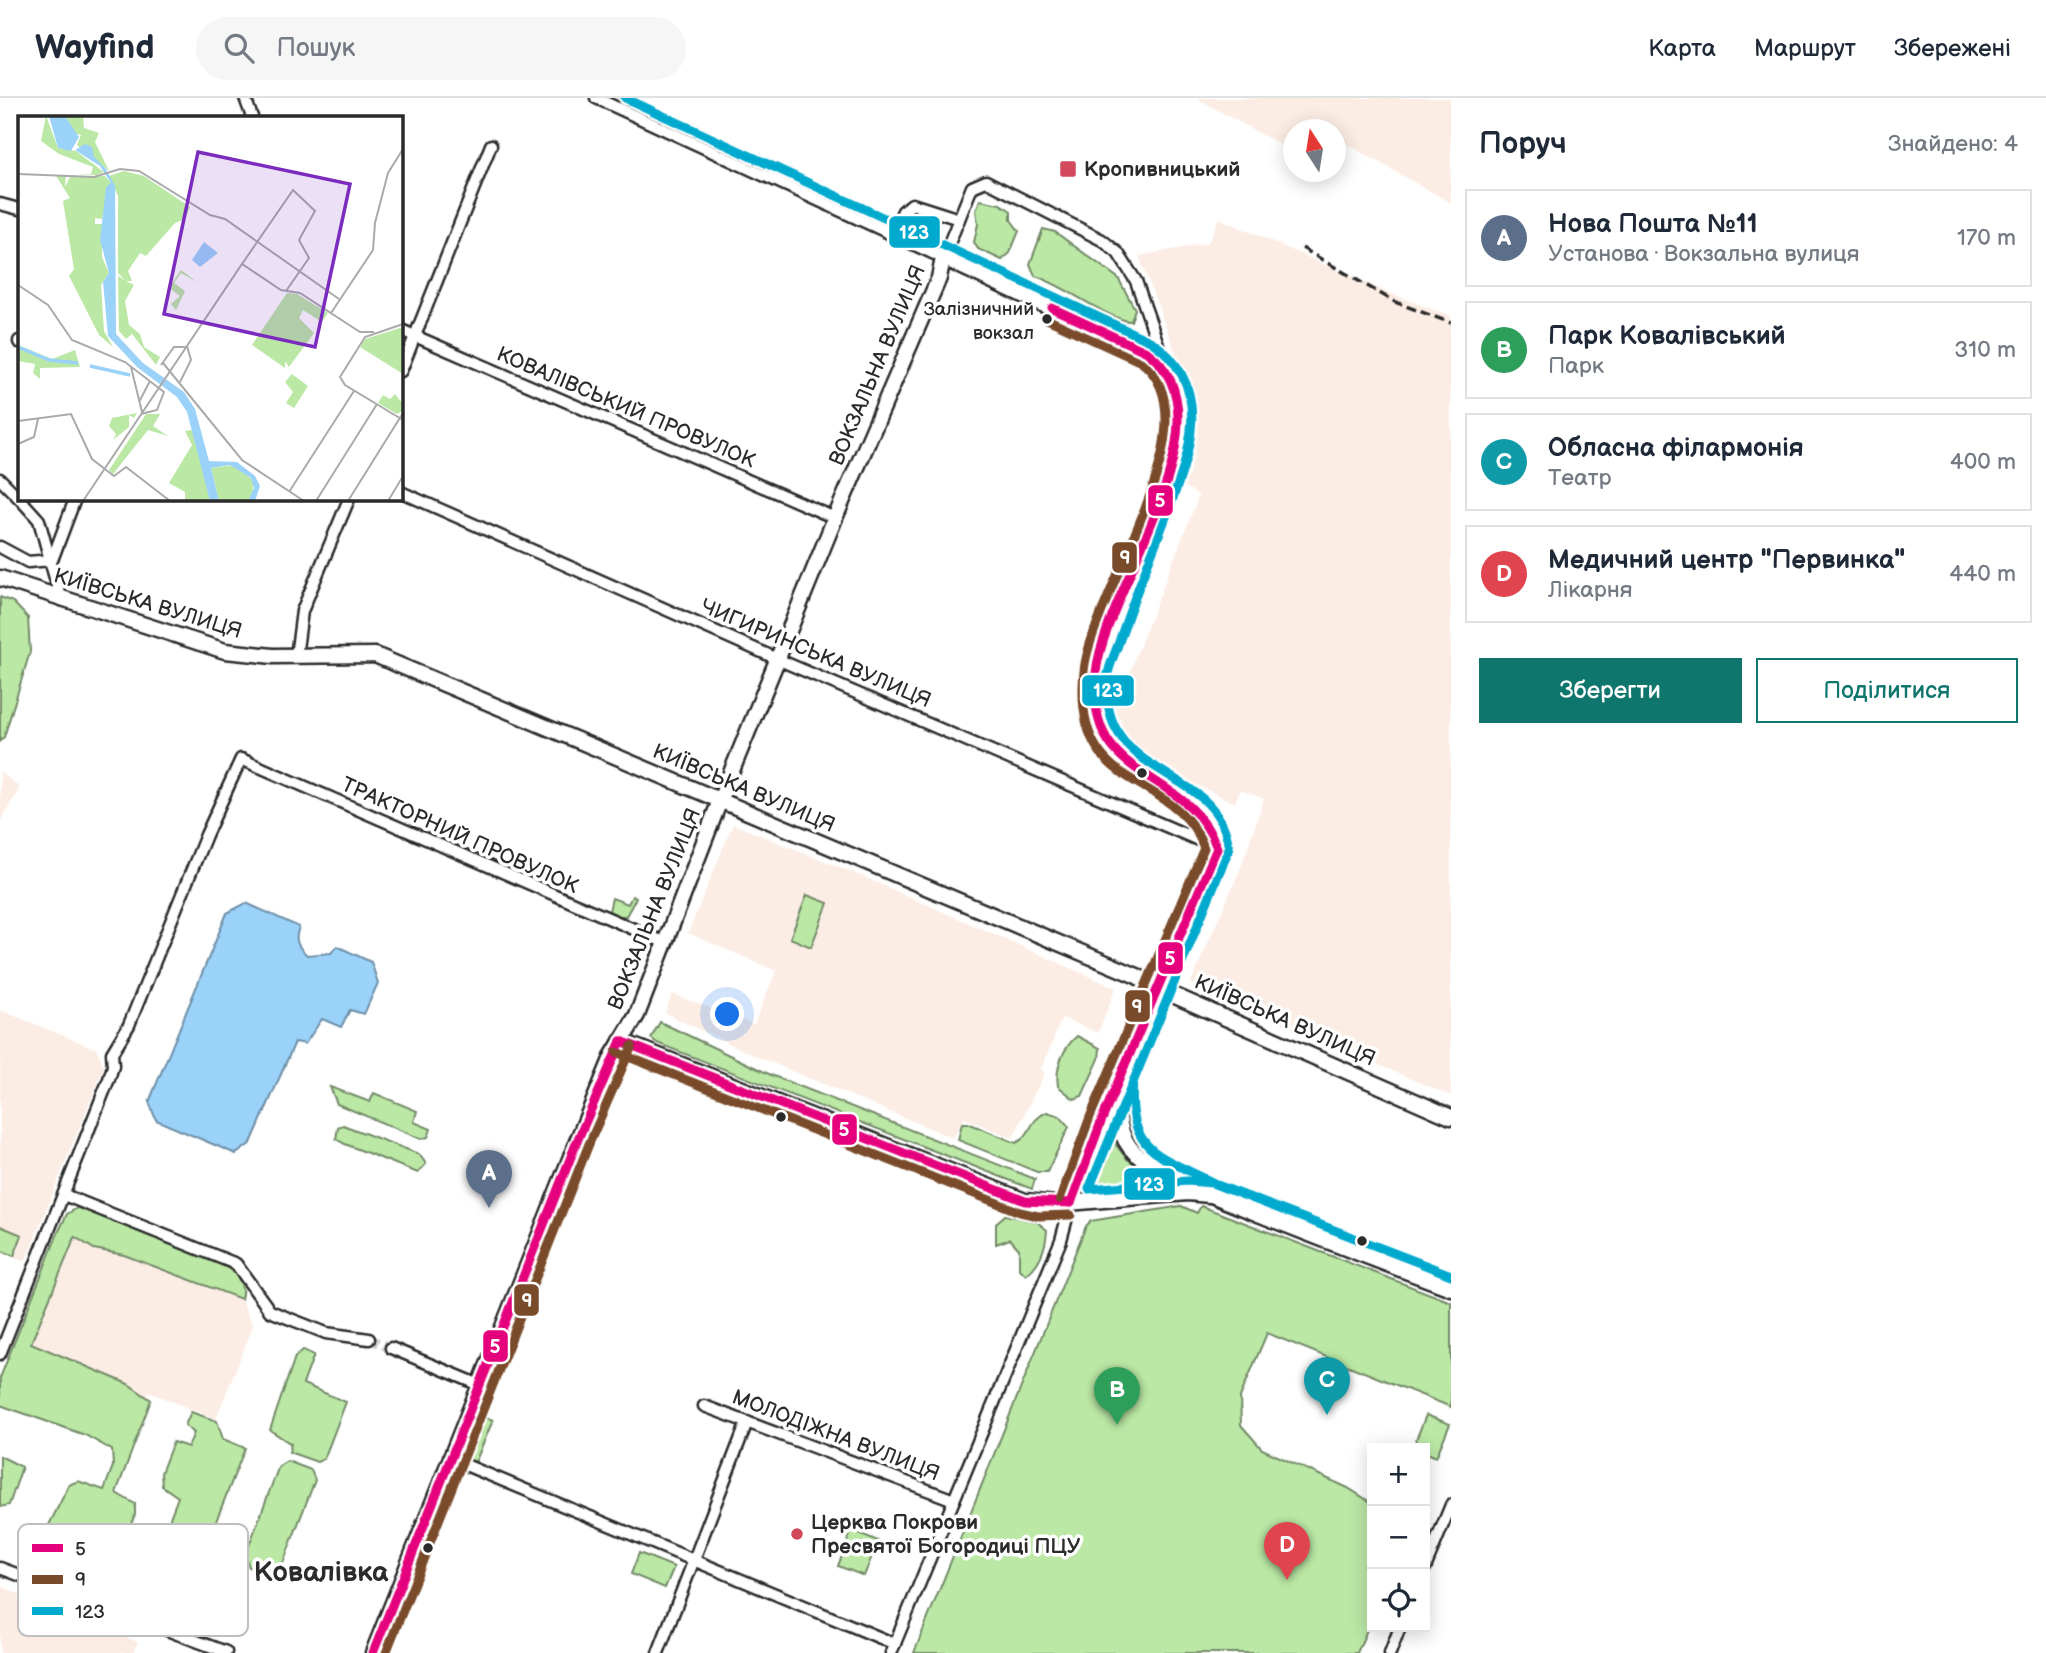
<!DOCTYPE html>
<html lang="uk">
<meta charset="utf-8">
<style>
:root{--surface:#fff;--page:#f6f6f7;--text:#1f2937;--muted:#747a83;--line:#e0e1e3;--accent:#0f766e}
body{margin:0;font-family:"Balsamiq Sans",sans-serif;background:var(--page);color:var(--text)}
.controls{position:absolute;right:21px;bottom:21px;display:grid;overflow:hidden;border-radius:0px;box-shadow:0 4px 18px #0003}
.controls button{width:63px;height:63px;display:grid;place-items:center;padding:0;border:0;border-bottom:2px solid var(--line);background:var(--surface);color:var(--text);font:35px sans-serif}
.compass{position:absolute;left:1283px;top:21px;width:63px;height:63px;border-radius:50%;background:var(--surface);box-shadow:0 4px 18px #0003;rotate:348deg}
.you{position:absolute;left:728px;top:917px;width:24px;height:24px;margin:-18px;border:5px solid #fff;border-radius:50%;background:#1a73e8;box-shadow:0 0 0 10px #1a73e833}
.badge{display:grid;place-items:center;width:46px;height:46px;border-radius:50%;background:var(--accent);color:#fff;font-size:23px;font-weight:700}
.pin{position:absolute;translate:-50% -58px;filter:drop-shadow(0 2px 4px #0008)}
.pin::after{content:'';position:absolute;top:37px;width:24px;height:21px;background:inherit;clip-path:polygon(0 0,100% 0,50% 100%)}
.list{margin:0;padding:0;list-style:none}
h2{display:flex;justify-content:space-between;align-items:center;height:91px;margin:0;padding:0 28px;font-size:30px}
h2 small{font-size:23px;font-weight:400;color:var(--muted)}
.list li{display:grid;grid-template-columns:46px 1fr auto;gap:21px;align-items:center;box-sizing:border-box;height:98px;margin:0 14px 14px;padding:0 14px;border:2px solid var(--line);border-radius:0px}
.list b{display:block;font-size:26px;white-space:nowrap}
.list p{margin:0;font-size:23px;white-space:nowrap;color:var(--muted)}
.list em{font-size:23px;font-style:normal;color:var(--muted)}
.actions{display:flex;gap:14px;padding:21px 28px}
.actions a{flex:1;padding:16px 0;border:2px solid var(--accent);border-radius:0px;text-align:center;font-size:24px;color:var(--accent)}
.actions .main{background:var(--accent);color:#fff}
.icon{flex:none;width:38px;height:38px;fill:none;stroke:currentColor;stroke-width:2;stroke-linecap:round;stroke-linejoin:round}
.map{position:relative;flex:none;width:1451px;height:1555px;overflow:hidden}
header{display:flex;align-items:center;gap:42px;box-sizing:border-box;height:98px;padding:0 35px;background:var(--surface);border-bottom:2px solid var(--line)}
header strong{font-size:33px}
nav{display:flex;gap:38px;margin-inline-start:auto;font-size:24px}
.search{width:490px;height:63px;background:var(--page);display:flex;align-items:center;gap:18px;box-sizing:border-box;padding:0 24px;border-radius:38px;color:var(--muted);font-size:26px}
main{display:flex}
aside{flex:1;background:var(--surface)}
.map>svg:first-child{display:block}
.built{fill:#fcede4}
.green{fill:#bbe8a5;stroke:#738a68;stroke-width:2}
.water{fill:#9bd2fa;stroke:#6e8fa7;stroke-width:2}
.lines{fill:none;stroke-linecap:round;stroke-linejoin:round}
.street-tunnel{stroke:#d5d5d5;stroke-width:10;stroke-dasharray:10 5;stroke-linecap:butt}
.street-casing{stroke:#2b2b2b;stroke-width:15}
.secondary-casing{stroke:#2b2b2b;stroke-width:19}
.street{stroke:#fff;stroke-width:10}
.secondary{stroke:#fff;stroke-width:14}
.rail{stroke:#2b2b2b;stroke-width:3.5;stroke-dasharray:10 5;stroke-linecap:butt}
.bus-1-casing{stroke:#fff;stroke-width:14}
.bus-2-casing{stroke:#fff;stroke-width:14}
.bus-3-casing{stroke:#fff;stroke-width:14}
.bus-1{stroke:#e5007d;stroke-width:9}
.bus-2{stroke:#7a4b2a;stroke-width:9}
.bus-3{stroke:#00a9ce;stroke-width:9}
.poi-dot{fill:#d1495b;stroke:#fff;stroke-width:2.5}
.bus-dot{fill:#2b2b2b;stroke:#fff;stroke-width:2.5}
.labels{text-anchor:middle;stroke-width:7;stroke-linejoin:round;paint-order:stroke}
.bus-label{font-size:19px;fill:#2b2b2b;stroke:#fff;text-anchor:end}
.poi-label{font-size:21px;font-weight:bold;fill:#2b2b2b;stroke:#fff;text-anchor:start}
.street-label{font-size:21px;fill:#2b2b2b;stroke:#fff}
.district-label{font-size:28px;font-weight:bold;fill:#2b2b2b;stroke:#fff}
.inset-river{fill:none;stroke:#9bd2fa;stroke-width:3.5}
.inset-road{fill:none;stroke:#aaa;stroke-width:2}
.view{fill:#7b2cbf;fill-opacity:0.15;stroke:#7b2cbf;stroke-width:3.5}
.inset-edge{fill:none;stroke:#2b2b2b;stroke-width:3.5}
.key{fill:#fff;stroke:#bfbfbf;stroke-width:2}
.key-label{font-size:19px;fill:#2b2b2b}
.line-badge{stroke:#fff;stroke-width:2.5}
.badge-label{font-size:19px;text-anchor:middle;font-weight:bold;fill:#fff}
</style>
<header>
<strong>Wayfind</strong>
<div class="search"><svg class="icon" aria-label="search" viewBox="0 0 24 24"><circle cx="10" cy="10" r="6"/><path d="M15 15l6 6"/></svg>Пошук</div>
<nav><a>Карта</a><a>Маршрут</a><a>Збережені</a></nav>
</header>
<main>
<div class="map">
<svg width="1451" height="1555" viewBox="0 0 1451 1555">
<rect width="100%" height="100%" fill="#fff"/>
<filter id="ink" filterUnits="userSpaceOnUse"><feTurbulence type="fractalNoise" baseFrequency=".0143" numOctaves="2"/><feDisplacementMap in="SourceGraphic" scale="14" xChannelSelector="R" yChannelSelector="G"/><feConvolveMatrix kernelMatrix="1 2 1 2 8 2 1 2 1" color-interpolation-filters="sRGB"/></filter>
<g filter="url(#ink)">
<g class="built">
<polygon points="1196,0 1451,0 1451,105 1336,40 1336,32 1294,32 1293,54"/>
<polygon points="1219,120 1384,193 1451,218 1451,998 1190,886 1240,772 1264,701 1240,692 1235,705 1142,661 1137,662 1115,611 1199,397 1185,389 1198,324 1197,311 1139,158 1208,145"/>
<polygon points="0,673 20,690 0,724"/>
<polygon points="733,726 864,779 1116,890 1098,935 1062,920 1041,972 1045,974 1013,1040 964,1020 953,1040 751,956 665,915 672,896 754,926 776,873 688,835"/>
<polygon points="0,912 97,951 104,969 25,1164 0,1154"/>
<polygon points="75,1139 241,1201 253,1228 216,1321 149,1294 134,1329 16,1283"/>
<polygon points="0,1488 138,1544 133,1555 0,1555"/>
</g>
<g class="green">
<polygon points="980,102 1000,106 1011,113 1011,122 1019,133 1010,155 1002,162 978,151 974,144 978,126 976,112"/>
<path d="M1043,131L1055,134L1118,180L1135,211L1131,223C1112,224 1061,185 1035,178L1030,166Z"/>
<polygon points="0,499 13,504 28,520 30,554 4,639 0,643"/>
<polygon points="807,797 828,805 811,849 790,840"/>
<polygon points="632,798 636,800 626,818 614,818 609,813 612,800 628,806"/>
<polygon points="660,924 771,977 1035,1081 1032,1091 657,945 651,940"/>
<path d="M1077,938L1100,950L1099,961L1082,998L1074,1001L1058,988C1055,970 1063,950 1077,938Z"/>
<polygon points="330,989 370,1004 374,995 417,1013 414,1024 431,1031 428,1039 421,1041 337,1006"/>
<path d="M1047,1014L1060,1018L1069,1029L1047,1074H1037L958,1042L962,1025H968L1016,1045C1032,1038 1028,1022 1047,1014Z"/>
<polygon points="343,1027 419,1056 426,1066 418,1075 345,1046 336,1041 338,1029"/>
<polygon points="1112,1042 1127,1061 1166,1083 1093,1086"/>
<polygon points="1181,1108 1197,1115 1201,1108 1451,1204 1451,1309 1267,1235 1240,1299 1241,1327 1262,1351 1348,1390 1372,1405 1372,1520 1357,1555 914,1555 1086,1128 1091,1123"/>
<path d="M79,1109L221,1164C234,1173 246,1184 241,1201L124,1157L94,1151L75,1139L31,1245L128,1286L151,1302L116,1395L135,1406V1416L106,1492L76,1479L80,1467L44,1449L41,1443L69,1387L78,1383L104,1392L113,1368L112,1352L85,1337L0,1307V1280L58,1135L67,1116Z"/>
<path d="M1005,1117L1037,1124L1047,1132C1046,1149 1040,1166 1026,1177L1019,1170V1151L1010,1141L996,1146V1125Z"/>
<polygon points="0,1128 22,1137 14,1158 0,1152"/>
<polygon points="303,1252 314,1257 303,1286 346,1304 324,1361 317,1364 289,1354 291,1346 270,1332 295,1259"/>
<polygon points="191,1314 217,1323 223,1341 245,1350 199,1466 220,1474 222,1480 202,1520 192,1517 204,1487 151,1469 178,1399 162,1388 161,1375 173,1344 188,1349 194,1335 185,1327"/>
<polygon points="1426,1317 1450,1326 1436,1359 1425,1354 1425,1350 1413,1349"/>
<polygon points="483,1318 493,1322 475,1365 466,1360"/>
<polygon points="0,1358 22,1369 9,1407 0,1409"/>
<polygon points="287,1363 311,1372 315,1382 280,1473 271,1478 249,1469 245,1458 279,1368"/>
<polygon points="852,1432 878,1443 864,1478 838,1468"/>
<polygon points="639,1455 674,1469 665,1490 631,1476"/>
</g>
<path class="water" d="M246,805L299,829C294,842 297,848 307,857L331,855L337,848L371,864L378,885L364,916L350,912L341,929L322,921L305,946L295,944L251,1045L236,1056L156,1022L149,1004L227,815Z"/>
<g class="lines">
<polyline class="street-tunnel" points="369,1241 391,1250"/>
<defs>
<g id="street">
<polyline points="245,0 252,19"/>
<polyline points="596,0 943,160 959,121 912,106 903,113 891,137"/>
<polyline points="0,106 19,111"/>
<polyline points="959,121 972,89 986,83 1102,142 1118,155 1136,183 1168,275"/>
<polyline points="401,232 835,420"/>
<polyline points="19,243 19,244"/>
<polyline points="401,273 491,47"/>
<polyline points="0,381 19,400"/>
<polyline points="401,394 791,567 1217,750"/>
<polyline points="20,401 39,422 61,502"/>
<polyline points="0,449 28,464 52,462 75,401"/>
<polyline points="296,559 302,513 349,401"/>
<polyline points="64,1097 236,1166 270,1213 326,1235 369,1241"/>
<polyline points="391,1250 480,1287"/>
<polyline points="0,1256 109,981 113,968 112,955 129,927 206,737 241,661 666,845"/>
<polyline points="704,1308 954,1402"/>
<polyline points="451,1361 895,1546"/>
<polyline points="0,1470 226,1554"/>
<polyline points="1425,1470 1451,1407"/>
<polyline points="658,1555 747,1324"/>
<polyline points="891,1555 1061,1142 1071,1105"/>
<polyline points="1390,1555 1400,1529"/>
</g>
<g id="secondary">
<polyline points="0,480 225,553 273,558 375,557 1137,878 1157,890 1451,1019"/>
<polyline points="621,943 1025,1103 1056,1106 1188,1095 1209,1097"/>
<path d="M1120,991C1117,1014 1117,1039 1136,1056C1165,1081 1229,1104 1266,1119C1327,1143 1389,1167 1451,1190"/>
<path d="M373,1555L578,1041L613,957L637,917L724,692L835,420L939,180L943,160L1147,255C1176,274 1185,312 1178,345C1175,362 1167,379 1161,396C1144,444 1122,492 1107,541C1103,554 1096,568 1095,582C1080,694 1226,684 1216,755L1151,903L1071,1105"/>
</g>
</defs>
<use href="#street" class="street-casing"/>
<use href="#secondary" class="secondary-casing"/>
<use href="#street" class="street"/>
<use href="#secondary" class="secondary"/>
<polyline class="rail" points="1302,150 1395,204 1451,225"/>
<defs>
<g id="bus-1">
<path d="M1052,210L1147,254C1237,320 1104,492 1096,575C1084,689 1187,666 1217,750L1101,1024L1071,1105"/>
<polyline points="621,943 1025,1103 1071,1105"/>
<polyline points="373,1555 578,1041 621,943"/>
</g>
<g id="bus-2">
<path d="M1047,221L1141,264C1219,322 1091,498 1084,573C1071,702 1176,670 1204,750L1090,1019L1060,1101"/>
<polyline points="616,954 1020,1114 1038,1118 1071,1117"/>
<polyline points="386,1555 589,1046 632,948"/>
</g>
<g id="bus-3">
<path d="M625,0L1152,244C1221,292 1184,370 1161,432C1147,468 1132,504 1120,541C1116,554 1108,568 1107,582C1100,686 1220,665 1229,751L1089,1091L1187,1083L1212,1085L1451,1177"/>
<path d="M1133,983C1127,1054 1158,1057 1214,1085"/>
</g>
</defs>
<use href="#bus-1" class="bus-1-casing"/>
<use href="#bus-2" class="bus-2-casing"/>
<use href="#bus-3" class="bus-3-casing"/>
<use href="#bus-1" class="bus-1"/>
<use href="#bus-2" class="bus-2"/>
<use href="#bus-3" class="bus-3"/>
</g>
</g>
<g class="poi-dot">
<rect x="1059" y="62" width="18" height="18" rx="3.5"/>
<circle cx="797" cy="1436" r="7"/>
</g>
<g class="bus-dot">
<circle cx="1047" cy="221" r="6"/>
<circle cx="1142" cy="675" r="6"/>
<circle cx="781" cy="1019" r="6"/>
<circle cx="1362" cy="1143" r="6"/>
<circle cx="428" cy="1450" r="6"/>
</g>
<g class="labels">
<g class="bus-label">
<text x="1034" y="217">Залізничний<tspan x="1034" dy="24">вокзал</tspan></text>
</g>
<g class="poi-label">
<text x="1084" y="78">Кропивницький</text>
<text x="811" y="1431">Церква Покрови<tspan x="811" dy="24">Пресвятої Богородиці ПЦУ</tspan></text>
</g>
<g class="street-label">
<text transform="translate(877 267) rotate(-67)" y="7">ВОКЗАЛЬНА ВУЛИЦЯ</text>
<text transform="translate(626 309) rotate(23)" y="7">КОВАЛІВСЬКИЙ ПРОВУЛОК</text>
<text transform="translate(148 505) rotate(17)" y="7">КИЇВСЬКА ВУЛИЦЯ</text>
<text transform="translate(816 555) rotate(23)" y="7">ЧИГИРИНСЬКА ВУЛИЦЯ</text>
<text transform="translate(744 690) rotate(23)" y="7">КИЇВСЬКА ВУЛИЦЯ</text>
<text transform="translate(460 737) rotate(24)" y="7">ТРАКТОРНИЙ ПРОВУЛОК</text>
<text transform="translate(654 811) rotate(-68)" y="7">ВОКЗАЛЬНА ВУЛИЦЯ</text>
<text transform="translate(1285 922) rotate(24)" y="7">КИЇВСЬКА ВУЛИЦЯ</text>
<text transform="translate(836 1337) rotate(21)" y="7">МОЛОДІЖНА ВУЛИЦЯ</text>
</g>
<g class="district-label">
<text x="321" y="1483">Ковалівка</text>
</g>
</g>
<g transform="translate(18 18)">
<rect width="385" height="385" fill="#fff"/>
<path d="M28,0L40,32L58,35L86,56L79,59L57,58H73L75,51L41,38L23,25ZM47,0H65L66,12L81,17L77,26L91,55L59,29L63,19L55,17ZM106,55L126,60L172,91L167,103L157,107L128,140L122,137L110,155L114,165H108L116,169L107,185L111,209L122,218L126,231L142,241L138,249L114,218L108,223L101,215L100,160L107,164L100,157V80L91,60ZM38,60H48L47,71L52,61L87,60L93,67L84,103L77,102V108H84V141L91,157L83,169L86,215L95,231L81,219L51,160L56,153L45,85L52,82ZM163,154L179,166L163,157L156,167L167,175L158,194L153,188L162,180L151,172ZM269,177L279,178L310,197L304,206L285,194L281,202L296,217L271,251L267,245V252L234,229ZM385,211V258L342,231L347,223ZM0,229L34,243L57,234L62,251L22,252V263L15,257L17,248L0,245ZM274,258L290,270L276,292L268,287L275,276L267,266ZM377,278L385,288V295L379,298L360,287L365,279L372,283ZM119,297L116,302L111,299V311L95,324L98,318L91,310L94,302ZM128,298H142L135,310L150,320L130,314L95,358L91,354ZM174,314L179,330L192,385H167V376L151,367L174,329L167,315ZM216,349L235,364V378L230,385H201L193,352Z" fill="#bbe8a5"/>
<path d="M31,0H47L61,21L53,35L40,32ZM67,28L74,31L76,41L88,53L97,70L98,218L125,247L166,276L177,293L191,345L219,346L237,360L242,370L237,385H230L236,372L233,362L212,349L193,352L201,385H192L169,296L159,281L119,251L90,220L85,166L91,157L82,124L88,71L93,67L82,50L57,34ZM186,126L200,137L182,151L174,144Z" fill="#9bd2fa"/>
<path class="inset-river" d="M0,231L31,244L60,247M72,250L112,259"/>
<path class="inset-road" d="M0,58L76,61L102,53L121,55L192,99L207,103L321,183M224,148L275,74L297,95L281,124L291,142L268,175M0,169L30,189L54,224L107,246L146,276L139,294L123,298M313,197L355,134L357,107L370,57L385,33M385,208L347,221L322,261L327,269L385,304M145,247L224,344L286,385M143,249L156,231H169M113,251L124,296M162,266L173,244L169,230M121,286L132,265M0,305L53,298L74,343L96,360L108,351L152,385M0,328L16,321L20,303M271,376L336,275M65,385L224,148L263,174L282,177L342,216H356M298,385L359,288M330,385L385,297M370,385L385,360"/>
<path class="view" d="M180,36L332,68L297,231L146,198Z"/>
<rect width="385" height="385" class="inset-edge"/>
</g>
<rect x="18" y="1426" width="230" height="112" rx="10" class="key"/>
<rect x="32" y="1446" width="31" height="8" fill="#e5007d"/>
<rect x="32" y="1477" width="31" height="9" fill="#7a4b2a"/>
<rect x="32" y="1509" width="31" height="8" fill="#00a9ce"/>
<g class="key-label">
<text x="75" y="1457">5</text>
<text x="75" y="1488">9</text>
<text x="75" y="1520">123</text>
</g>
<g class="line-badge">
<rect x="888" y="117" width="53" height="34" rx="7" fill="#00a9ce"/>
<rect x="1147" y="386" width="27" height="33" rx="7" fill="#e5007d"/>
<rect x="1111" y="443" width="27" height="33" rx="7" fill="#7a4b2a"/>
<rect x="1081" y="576" width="54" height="33" rx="7" fill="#00a9ce"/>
<rect x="1157" y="843" width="27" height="34" rx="7" fill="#e5007d"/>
<rect x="1124" y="891" width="27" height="34" rx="7" fill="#7a4b2a"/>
<rect x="831" y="1015" width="27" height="33" rx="7" fill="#e5007d"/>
<rect x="1123" y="1069" width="53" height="34" rx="7" fill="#00a9ce"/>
<rect x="513" y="1185" width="27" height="34" rx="7" fill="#7a4b2a"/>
<rect x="482" y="1231" width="27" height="34" rx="7" fill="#e5007d"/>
</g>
<g class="badge-label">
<text x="914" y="141">123</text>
<text x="1160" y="409">5</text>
<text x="1125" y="466">9</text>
<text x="1108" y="599">123</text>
<text x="1170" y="867">5</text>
<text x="1137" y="915">9</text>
<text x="844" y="1038">5</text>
<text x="1149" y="1093">123</text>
<text x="527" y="1209">9</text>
<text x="495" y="1255">5</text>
</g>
</svg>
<div class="controls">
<button>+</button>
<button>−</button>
<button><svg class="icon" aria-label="locate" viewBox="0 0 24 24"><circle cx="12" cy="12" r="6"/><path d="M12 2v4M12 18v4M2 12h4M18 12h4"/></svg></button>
</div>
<svg class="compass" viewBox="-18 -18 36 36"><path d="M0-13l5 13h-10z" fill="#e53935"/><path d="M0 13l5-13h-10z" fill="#747a83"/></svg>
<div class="you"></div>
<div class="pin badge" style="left:489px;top:1110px;background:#5c6f8a">A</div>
<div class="pin badge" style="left:1117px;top:1327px;background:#2e9e5b">B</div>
<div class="pin badge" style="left:1327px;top:1317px;background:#0f9aa8">C</div>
<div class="pin badge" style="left:1287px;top:1482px;background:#e0444e">D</div>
</div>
<aside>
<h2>Поруч<small>Знайдено: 4</small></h2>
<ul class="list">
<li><span class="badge" style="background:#5c6f8a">A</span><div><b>Нова Пошта №11</b><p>Установа · Вокзальна вулиця</p></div><em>170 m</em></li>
<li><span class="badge" style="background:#2e9e5b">B</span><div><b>Парк Ковалівський</b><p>Парк</p></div><em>310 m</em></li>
<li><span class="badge" style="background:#0f9aa8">C</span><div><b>Обласна філармонія</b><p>Театр</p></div><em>400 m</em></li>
<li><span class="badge" style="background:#e0444e">D</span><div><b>Медичний центр &quot;Первинка&quot;</b><p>Лікарня</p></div><em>440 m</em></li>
</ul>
<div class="actions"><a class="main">Зберегти</a><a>Поділитися</a></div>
</aside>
</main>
